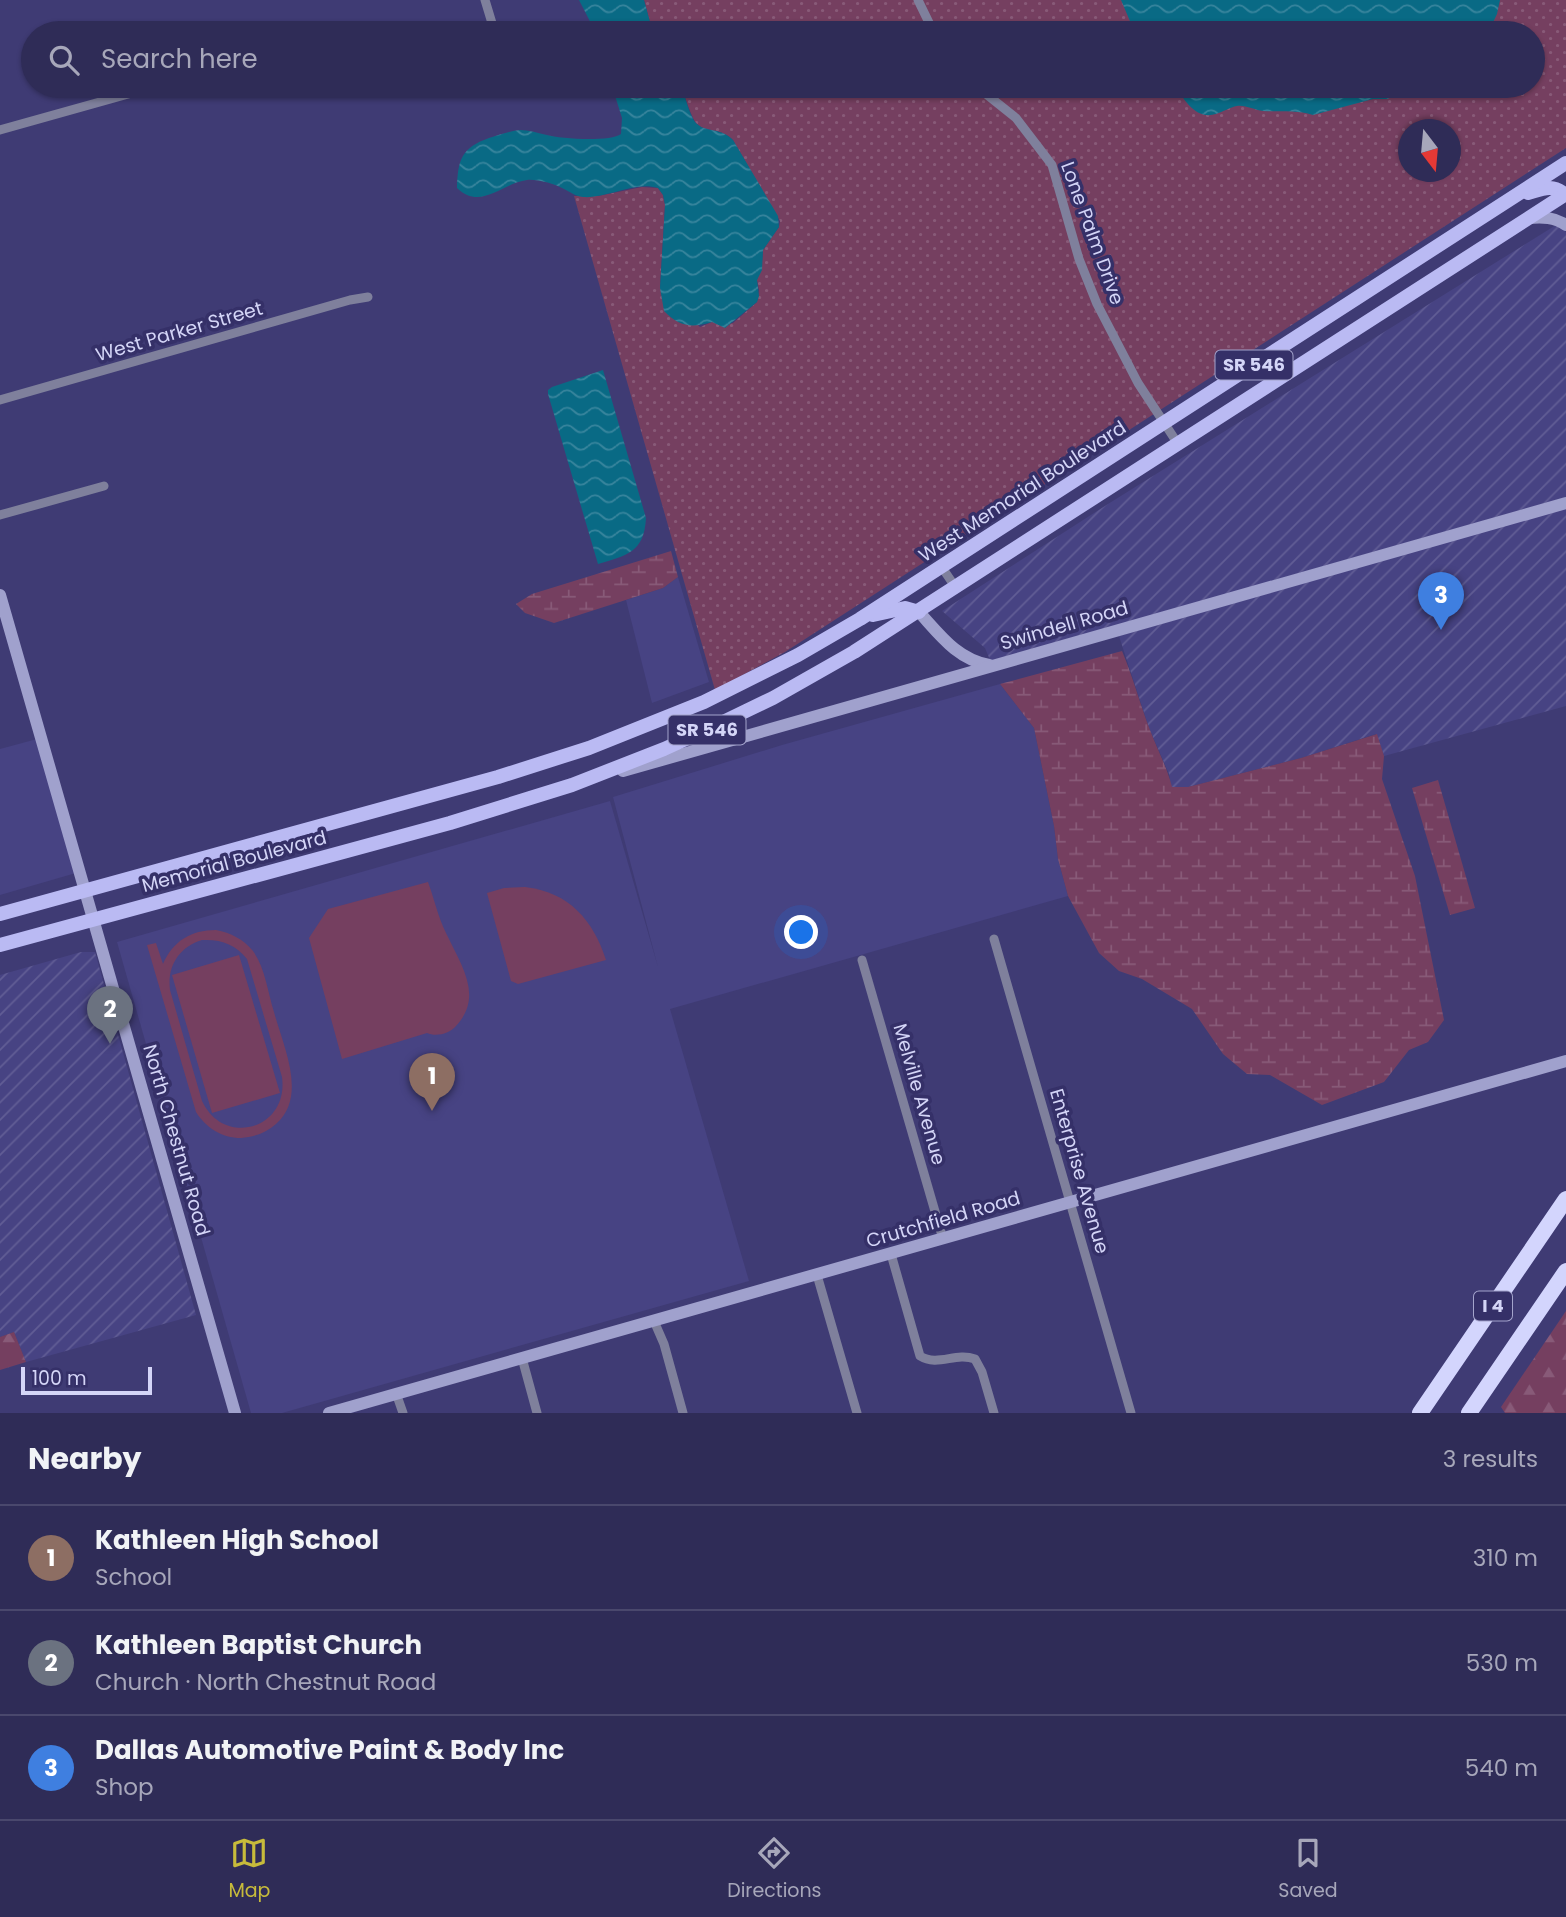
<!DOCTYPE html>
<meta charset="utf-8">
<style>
:root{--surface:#2f2c57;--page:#3b3861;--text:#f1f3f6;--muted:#a7a7ba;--line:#4a486d;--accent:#c7bb3b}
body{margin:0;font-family:Poppins,sans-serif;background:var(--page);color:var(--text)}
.compass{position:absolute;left:1398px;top:119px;width:63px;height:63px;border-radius:50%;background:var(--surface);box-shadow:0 2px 5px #0004;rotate:164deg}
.scale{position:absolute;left:21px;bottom:18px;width:131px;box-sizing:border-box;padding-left:7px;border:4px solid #d4d5f7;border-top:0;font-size:19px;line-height:24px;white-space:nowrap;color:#d4d5f7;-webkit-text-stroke:5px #353068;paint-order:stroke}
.you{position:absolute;left:802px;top:933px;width:24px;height:24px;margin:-18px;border:5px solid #fff;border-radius:50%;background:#1a73e8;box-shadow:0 0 0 10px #1a73e833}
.badge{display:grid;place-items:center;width:46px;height:46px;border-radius:50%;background:var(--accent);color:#fff;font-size:23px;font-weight:700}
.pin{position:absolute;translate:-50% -58px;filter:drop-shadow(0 2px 4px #0008)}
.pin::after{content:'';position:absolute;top:37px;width:24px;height:21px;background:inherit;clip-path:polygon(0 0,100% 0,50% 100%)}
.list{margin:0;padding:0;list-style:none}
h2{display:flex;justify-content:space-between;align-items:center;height:91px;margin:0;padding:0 28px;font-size:30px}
h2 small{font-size:23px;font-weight:400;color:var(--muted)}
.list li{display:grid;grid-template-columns:46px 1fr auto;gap:21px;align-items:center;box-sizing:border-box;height:105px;padding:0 28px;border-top:2px solid var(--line)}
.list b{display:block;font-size:26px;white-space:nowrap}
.list p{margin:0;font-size:23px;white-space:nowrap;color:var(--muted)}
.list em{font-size:23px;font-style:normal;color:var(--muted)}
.icon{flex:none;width:38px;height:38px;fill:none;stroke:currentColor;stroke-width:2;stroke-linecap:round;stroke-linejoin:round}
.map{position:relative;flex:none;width:1566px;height:1413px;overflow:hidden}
.search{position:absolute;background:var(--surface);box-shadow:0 2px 5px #0004;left:21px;right:21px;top:21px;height:77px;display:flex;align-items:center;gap:18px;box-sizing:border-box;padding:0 24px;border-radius:38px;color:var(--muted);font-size:26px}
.sheet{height:406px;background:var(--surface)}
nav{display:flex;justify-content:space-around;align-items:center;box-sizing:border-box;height:98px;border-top:2px solid var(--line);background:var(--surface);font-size:19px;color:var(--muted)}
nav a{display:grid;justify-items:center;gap:4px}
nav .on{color:var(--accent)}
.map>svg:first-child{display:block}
.built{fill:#474383}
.industrial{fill:url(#industrial-furrows)}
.grass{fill:url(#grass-dots);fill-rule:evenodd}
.forest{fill:url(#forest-firs)}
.wetland{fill:url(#wetland-marsh)}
.pitch{fill:#753f60;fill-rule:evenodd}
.water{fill:url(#water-waves)}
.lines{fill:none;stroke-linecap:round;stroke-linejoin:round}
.street{stroke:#7f809c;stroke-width:9}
.secondary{stroke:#a0a1cd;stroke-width:12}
.primary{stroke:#babaf3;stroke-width:14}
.highway{stroke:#d3d5fd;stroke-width:16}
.labels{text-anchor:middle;stroke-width:7;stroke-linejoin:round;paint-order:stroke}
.shield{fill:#353068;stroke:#a4a4cc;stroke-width:2}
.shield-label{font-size:18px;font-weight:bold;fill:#d4d5f7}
.street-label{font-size:19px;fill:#d4d5f7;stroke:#353068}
</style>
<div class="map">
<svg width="1566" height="1413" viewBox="0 0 1566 1413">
<defs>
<pattern id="industrial-furrows" width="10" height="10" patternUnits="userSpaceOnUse" patternTransform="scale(1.75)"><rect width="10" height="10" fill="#474383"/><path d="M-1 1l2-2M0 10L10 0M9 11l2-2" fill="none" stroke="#615d95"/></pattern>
<pattern id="grass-dots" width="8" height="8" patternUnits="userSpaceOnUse" patternTransform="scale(1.75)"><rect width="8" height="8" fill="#753f60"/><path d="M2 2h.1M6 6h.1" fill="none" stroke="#885a78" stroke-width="1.8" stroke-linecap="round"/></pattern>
<pattern id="forest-firs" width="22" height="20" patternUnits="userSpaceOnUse" patternTransform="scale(1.75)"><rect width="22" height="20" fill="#753f60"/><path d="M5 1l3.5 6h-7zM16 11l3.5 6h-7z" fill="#885a78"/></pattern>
<pattern id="wetland-marsh" width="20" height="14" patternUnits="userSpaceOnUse" patternTransform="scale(1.75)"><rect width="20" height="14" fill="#753f60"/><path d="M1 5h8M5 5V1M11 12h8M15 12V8" fill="none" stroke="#885a78"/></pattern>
<pattern id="water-waves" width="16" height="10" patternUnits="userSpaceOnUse" patternTransform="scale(1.75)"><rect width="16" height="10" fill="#096a85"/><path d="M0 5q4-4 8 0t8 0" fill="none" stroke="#38859d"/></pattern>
</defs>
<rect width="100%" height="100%" fill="#3f3b74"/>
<g class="built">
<polygon points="678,577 709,682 652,703 626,600 663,588"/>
<polygon points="1000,684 1034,728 1054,826 1058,859 1068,896 670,1009 749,1281 282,1413 251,1413 117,942 610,801 658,967 613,797 782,745"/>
<polygon points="37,739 76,873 0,895 0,749"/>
</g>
<g class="industrial">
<polygon points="1556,225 1566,232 1566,497 993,660 990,660 985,648 942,611 1108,504"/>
<polygon points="1566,508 1566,706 1384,756 1376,734 1301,758 1188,787 1171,787 1169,774 1149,728 1119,636"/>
<polygon points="81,952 95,952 196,1315 26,1362 14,1332 0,1337 0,975"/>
</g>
<path class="grass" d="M644,0H1566V148L785,652L715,690L574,196H598L642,187L658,188L663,195L665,205L660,288L700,327L712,322L721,325L733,323L757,302L759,290L757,280L762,262L763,250L779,227L780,221L733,140C722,128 705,132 697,124C691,118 685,95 681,86H1533V33H653ZM1408,130H1450V172H1408Z"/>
<g class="forest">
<polygon points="1566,1311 1566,1413 1505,1413 1501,1407"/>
<polygon points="14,1332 26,1362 0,1370 0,1337"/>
</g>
<g class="wetland">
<polygon points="671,551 678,577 663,588 554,623 525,613 516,604 532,594"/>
<path d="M1122,651C1133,677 1140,704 1150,730C1157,749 1167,767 1172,787H1188L1301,758L1377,734L1384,756L1382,779L1415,876L1444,1020L1428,1042L1409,1050L1384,1082L1322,1105L1270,1075L1247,1074L1223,1054L1192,1009L1142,979L1119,971L1099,953L1068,896L1058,859L1054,826L1034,728L1000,684Z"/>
<polygon points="1438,780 1475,908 1450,915 1412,788"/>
</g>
<g class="pitch">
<path d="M428,882C434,898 438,917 446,933C461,965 484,996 456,1026C449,1034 436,1037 427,1033L342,1059L309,938L328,909Z"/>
<path d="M525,887C569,892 593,920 606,960L518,984L511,981L487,893L504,888Z"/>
<path d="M216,930C231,933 243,939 253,951C265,967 268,993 274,1012C283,1046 308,1096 276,1124C266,1133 254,1137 241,1138C222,1138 206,1128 196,1112L147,945L156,943L163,964C173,941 191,930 216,930ZM202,940C221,939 235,944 247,959L282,1077C289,1129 224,1148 202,1101L170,990C167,966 179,947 202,940Z"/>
<polygon points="239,955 280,1093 212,1113 172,975"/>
</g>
<g class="water">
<polygon points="579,0 644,0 653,33 596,33"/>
<polygon points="1121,0 1500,0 1497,14 1488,33 1135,33"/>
<path d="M612,86H681C685,95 690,118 697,124C705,132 722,128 733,140L778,216L779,227L763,250L762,270L757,280L759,296L757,302L725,328L712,322C692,328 679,327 664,311L660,288L665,205L663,195L658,188C633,181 608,199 583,197C574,196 571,192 564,189C555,184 537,179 527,180C502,183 481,211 457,188C458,160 461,148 489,138C498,135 510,131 520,130C529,130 538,133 547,135C560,139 611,142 621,134L622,118Z"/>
<path d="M1175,86H1422L1387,99H1373L1313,115C1297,110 1280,112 1263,111C1254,110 1246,105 1237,106C1230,107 1223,112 1216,114C1196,120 1185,101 1175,86Z"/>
<path d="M603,370L646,518C644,553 627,555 598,564L548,394V390L552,387Z"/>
</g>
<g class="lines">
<g class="street">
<polyline points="485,0 495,33"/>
<polyline points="918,0 934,33"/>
<polyline points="510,86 511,89"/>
<polyline points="976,86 1016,118 1052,165 1079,259 1097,304 1138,383 1178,444"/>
<polyline points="0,130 139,91"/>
<polyline points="0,400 350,300 368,297"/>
<polyline points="0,515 104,486"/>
<polyline points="941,566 956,588"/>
<polyline points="994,939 1131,1413"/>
<polyline points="862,960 943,1239"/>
<path d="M891,1254L920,1356C938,1367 955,1352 975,1359L982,1372L994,1413"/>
<polyline points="817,1275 857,1413"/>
<polyline points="654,1321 664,1344 683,1413"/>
<polyline points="522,1358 537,1413"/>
<polyline points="396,1393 403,1413"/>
</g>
<g class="secondary">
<path d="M1529,218C1543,217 1554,217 1566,225"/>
<polyline points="0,595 235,1413"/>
<path d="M919,612C940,635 957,659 989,665"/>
<polyline points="623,771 1566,503"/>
<polyline points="329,1413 1566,1061"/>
</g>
<g class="primary">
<path d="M1528,193C1542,189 1553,183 1565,195"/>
<polyline points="873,615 905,608 919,612"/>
<polyline points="0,914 498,777 589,748 704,702 798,655 860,619 1566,163"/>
<polyline points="0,945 450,823 572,785 664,749 721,723 773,698 854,652 1566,194"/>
</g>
<g class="highway">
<polyline points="1420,1413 1566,1199"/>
<polyline points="1469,1413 1566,1271"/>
</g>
</g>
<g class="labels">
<g class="shield">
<rect x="1215.5" y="350.5" width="77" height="29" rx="5"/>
<rect x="668.5" y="715.5" width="77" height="29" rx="5"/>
<rect x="1474" y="1291.5" width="38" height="29" rx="5"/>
</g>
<g class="shield-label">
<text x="1254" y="371">SR 546</text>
<text x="707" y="736">SR 546</text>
<text x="1493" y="1312">I 4</text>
</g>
<g class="street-label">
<text transform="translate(1093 233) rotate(70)" y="7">Lone Palm Drive</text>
<text transform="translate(179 331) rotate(-16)" y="7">West Parker Street</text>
<text transform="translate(1022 491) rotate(-33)" y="7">West Memorial Boulevard</text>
<text transform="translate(1064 625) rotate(-16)" y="7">Swindell Road</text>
<text transform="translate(234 861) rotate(-15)" y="7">Memorial Boulevard</text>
<text transform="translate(920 1094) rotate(74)" y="7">Melville Avenue</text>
<text transform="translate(177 1140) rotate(74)" y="7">North Chestnut Road</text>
<text transform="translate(1080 1171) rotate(74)" y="7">Enterprise Avenue</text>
<text transform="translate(943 1219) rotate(-16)" y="7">Crutchfield Road</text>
</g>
</g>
</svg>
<svg class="compass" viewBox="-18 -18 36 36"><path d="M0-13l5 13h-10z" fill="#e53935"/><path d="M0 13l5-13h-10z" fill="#a7a7ba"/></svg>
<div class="scale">100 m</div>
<div class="you"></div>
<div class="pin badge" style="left:432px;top:1111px;background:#8d6e63">1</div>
<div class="pin badge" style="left:110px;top:1044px;background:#6b7280">2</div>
<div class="pin badge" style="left:1441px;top:630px;background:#3f7fe0">3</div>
<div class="search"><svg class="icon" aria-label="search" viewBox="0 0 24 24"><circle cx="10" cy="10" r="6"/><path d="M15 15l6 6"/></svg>Search here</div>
</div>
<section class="sheet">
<h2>Nearby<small>3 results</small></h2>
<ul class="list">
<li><span class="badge" style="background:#8d6e63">1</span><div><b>Kathleen High School</b><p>School</p></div><em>310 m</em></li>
<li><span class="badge" style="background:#6b7280">2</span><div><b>Kathleen Baptist Church</b><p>Church · North Chestnut Road</p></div><em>530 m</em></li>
<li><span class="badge" style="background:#3f7fe0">3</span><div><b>Dallas Automotive Paint &amp; Body Inc</b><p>Shop</p></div><em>540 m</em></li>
</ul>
</section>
<nav>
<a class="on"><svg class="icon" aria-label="map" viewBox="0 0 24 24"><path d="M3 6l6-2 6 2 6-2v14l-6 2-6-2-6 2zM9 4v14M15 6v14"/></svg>Map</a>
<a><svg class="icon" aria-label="directions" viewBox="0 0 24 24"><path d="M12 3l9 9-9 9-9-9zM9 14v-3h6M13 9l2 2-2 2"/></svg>Directions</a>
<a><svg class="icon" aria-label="saved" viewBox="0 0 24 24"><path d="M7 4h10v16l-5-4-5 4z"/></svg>Saved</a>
</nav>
